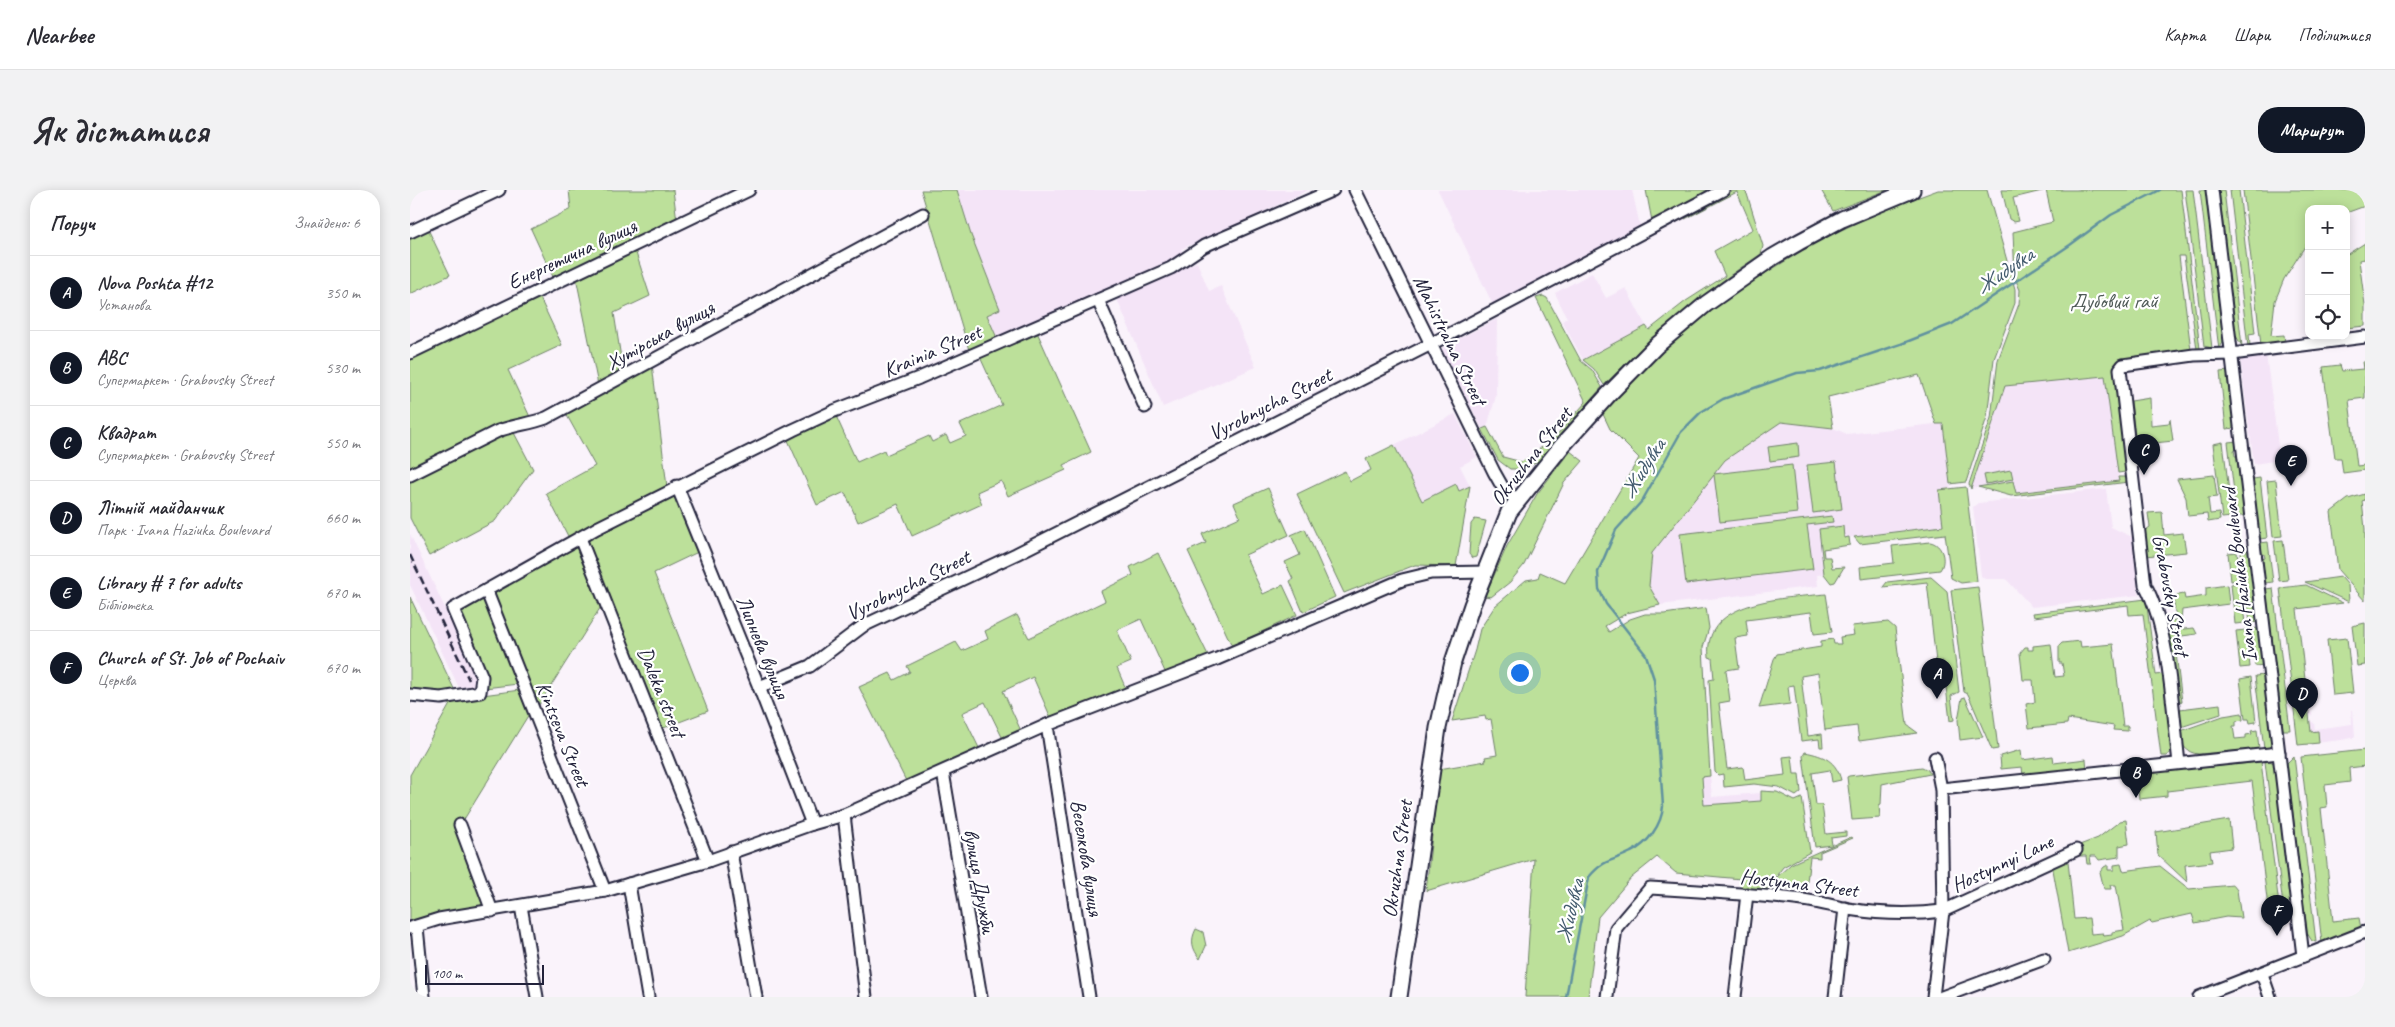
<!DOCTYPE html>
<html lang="uk">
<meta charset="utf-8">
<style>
:root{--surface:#fff;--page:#f2f2f3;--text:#2b2b33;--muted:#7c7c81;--line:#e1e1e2;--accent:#111827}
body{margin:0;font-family:Caveat,sans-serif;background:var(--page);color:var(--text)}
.controls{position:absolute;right:15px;top:15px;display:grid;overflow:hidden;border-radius:10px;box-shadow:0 2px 12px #0003}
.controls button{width:45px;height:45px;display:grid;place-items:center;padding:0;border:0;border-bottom:1px solid var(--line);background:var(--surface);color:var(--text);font:25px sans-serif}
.scale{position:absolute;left:15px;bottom:12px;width:119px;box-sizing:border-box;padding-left:5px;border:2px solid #22223b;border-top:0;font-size:14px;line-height:18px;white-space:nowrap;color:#22223b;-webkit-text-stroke:4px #fff;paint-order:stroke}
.you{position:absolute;left:1109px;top:482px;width:18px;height:18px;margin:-12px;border:4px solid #fff;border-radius:50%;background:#1a73e8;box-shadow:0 0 0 8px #1a73e833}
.badge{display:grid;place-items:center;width:32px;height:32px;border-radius:50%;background:var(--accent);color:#fff;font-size:16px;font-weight:700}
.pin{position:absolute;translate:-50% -41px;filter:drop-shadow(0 1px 2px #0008)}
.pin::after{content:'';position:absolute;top:26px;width:18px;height:15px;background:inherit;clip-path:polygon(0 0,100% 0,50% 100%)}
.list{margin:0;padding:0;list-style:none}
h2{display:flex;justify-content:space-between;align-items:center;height:65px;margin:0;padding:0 20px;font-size:21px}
h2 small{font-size:16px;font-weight:400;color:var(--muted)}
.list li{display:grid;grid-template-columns:32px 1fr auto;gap:15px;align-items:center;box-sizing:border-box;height:75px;padding:0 20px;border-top:1px solid var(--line)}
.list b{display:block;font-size:19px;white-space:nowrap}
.list p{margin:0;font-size:16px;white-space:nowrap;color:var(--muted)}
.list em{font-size:16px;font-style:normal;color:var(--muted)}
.icon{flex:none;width:28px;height:28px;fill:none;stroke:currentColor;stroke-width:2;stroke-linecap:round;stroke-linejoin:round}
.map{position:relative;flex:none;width:1955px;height:807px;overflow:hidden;border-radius:20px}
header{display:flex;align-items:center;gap:30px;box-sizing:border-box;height:70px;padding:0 25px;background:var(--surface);border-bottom:1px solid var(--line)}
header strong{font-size:24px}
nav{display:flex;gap:28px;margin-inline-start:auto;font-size:18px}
.intro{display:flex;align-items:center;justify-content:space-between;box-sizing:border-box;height:120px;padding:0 30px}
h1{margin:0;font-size:35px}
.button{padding:12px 22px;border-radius:20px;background:var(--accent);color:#fff;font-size:18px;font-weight:700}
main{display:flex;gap:30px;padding:0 30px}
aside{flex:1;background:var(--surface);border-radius:20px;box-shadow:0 2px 12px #0003}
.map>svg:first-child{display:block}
.built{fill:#f4e4f7}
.green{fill:#bce09a;stroke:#6f816a}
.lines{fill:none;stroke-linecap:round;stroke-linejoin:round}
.stream{stroke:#61929f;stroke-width:2.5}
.minor-casing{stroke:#22223b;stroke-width:15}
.major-casing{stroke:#22223b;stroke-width:19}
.minor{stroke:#fff;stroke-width:11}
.major{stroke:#fff;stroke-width:15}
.rail{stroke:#22223b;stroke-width:2.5;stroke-dasharray:8 4;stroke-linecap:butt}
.labels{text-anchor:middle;stroke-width:4.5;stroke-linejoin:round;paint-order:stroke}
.street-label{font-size:21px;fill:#22223b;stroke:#fff}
.park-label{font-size:21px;fill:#505b58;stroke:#fff}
.water-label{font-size:22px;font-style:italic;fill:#425a6d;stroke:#fff}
</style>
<header>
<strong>Nearbee</strong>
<nav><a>Карта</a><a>Шари</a><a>Поділитися</a></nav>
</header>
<div class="intro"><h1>Як дістатися</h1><a class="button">Маршрут</a></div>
<main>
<aside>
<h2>Поруч<small>Знайдено: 6</small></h2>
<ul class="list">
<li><span class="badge">A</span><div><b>Nova Poshta #12</b><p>Установа</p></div><em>350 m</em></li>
<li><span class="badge">B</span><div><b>АВС</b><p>Супермаркет · Grabovsky Street</p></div><em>530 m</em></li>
<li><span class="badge">C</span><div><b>Квадрат</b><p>Супермаркет · Grabovsky Street</p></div><em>550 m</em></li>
<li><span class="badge">D</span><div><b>Літній майданчик</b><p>Парк · Ivana Haziuka Boulevard</p></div><em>660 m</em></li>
<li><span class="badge">E</span><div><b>Library # 7 for adults</b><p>Бібліотека</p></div><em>670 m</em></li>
<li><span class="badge">F</span><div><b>Church of St. Job of Pochaiv</b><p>Церква</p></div><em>670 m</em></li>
</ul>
</aside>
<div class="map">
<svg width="1955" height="807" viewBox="0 0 1955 807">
<rect width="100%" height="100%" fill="#faf3fb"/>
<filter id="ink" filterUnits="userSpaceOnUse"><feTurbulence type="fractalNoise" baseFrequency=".02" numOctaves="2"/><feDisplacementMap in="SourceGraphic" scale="10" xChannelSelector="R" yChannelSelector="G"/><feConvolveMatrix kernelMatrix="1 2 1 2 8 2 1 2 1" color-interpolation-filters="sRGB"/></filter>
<g filter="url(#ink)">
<g class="built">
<polygon points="547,0 898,0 825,36 771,59 774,66 759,75 587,148 577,125 590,119 561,45"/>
<polygon points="1028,0 1222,0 1230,36 1083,115"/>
<polygon points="787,72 799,101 811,96 846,177 753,217 706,107"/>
<polygon points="1182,83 1196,108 1216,98 1236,136 1173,170 1152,131 1157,128 1145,103"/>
<polygon points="1087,129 1086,206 1077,237 1072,239 1033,161 1033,157"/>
<polygon points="1856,164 1870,270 1844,274 1830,168"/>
<polygon points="1695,186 1709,291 1605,303 1603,291 1561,299 1595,196"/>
<polygon points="1045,224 1067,267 1050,276 1060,296 1046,376 1005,375 1004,295 984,255"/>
<polygon points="1371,232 1423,238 1437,244 1533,233 1545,335 1434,348 1409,339 1414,384 1407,385 1408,396 1250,415 1239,396 1242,363 1315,270"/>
<polygon points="1696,299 1701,337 1722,347 1729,405 1622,417 1596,389 1575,389 1571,386 1563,317 1568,313"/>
<polygon points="0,344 68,488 65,499 51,502 0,395"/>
<polygon points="1900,515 1902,525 1898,526 1899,530 1904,533 1905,539 1942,534 1941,520 1943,520 1945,546 1942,548 1931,550 1888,555 1883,517"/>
<polygon points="1300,586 1302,607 1350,603 1351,611 1294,615 1292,587"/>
</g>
<g class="green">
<polygon points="159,0 263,0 267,31 144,89 121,39 161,19"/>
<polygon points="511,0 547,0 561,45 590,119 577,125 587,148 559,160"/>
<polygon points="1236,0 1303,0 1242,31"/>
<path d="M1333,0L1337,4L1353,56L1351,64C1292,103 1243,145 1194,195L1184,179L1173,170L1236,136L1239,140L1276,111L1315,86L1304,61L1343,39L1327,2L1275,29L1279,24L1322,1Z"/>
<polygon points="1411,0 1477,0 1423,21"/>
<polygon points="1528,0 1577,0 1605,99 1605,113 1584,169 1577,227 1556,292 1540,294 1533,234 1526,234 1509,185 1418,207 1423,238 1371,232 1315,270 1304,284 1382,275 1387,323 1310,332 1304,285 1242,363 1239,396 1250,415 1217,423 1195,436 1199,442 1220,429 1235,424 1254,424 1296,418 1299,438 1293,457 1300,586 1292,587 1294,615 1351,611 1351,601 1367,602 1385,611 1392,608 1400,662 1373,677 1355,701 1331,700 1331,689 1266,683 1247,667 1221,688 1188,727 1178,807 1115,807 1124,669 1016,701 1029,579 1076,571 1075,567 1087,565 1081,529 1076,530 1075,526 1042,531 1065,460 1070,439 1085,416 1116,390 1128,388 1130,382 1155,393 1229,268 1200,239 1192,222 1272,141 1349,87 1410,50 1474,20"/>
<polygon points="1592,0 1636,0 1603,8 1609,31 1604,32 1599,29"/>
<polygon points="1636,0 1771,0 1790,159 1787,159 1774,66 1769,66 1781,160 1709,170 1705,175 1718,278 1715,282 1708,283 1695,186 1595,196 1561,299 1559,294 1581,228 1588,170 1609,114 1610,100 1605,88 1603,42 1643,32"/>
<polygon points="1775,0 1783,0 1802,158 1794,156"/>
<polygon points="1790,0 1797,0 1815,148 1809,160"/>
<polygon points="1809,0 1814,0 1832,156 1826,146"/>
<polygon points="1820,0 1829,0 1845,143 1839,144 1840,156 1838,157"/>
<polygon points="1833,0 1955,0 1955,16 1936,23 1936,19 1899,19 1899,50 1874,89 1865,111 1861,146 1874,145 1875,152 1851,155"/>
<polygon points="17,37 40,85 0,104 0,45"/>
<polygon points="1955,53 1955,69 1949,70 1955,115 1955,136 1936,138 1936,65"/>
<polygon points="225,60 240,106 204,123 213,181 188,195 166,87"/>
<polygon points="128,104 152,155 98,180 121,229 0,280 0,167"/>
<polygon points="1133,106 1137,108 1171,171 1182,180 1192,197 1130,270 1115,279 1100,279 1088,270 1072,239 1077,237 1093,267 1112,272 1144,248 1176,212 1126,108"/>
<polygon points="627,142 681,262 654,275 656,280 598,306 591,291 567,302 572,314 502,346 488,314 448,332 435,302 407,315 377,248 426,226 447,272 474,260 476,265 519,246 522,252 536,245 540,253 556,246 550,234 592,215 570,167"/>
<polygon points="1952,172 1955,172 1955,208 1939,210 1947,276 1955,275 1955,280 1933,283 1931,268 1925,268 1913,177 1930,175 1932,181 1953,179"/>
<polygon points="242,174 257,297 160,350 136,303 185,276 155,222"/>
<polygon points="1819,181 1825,238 1816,239 1810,182"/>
<polygon points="1740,208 1741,235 1759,233 1760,229 1763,251 1726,255 1721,211"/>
<polygon points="102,239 123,279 85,331 19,366 0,328 0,289"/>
<polygon points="1827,251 1828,259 1824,260 1825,266 1829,266 1836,325 1827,327 1818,252"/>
<polygon points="1813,252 1822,327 1812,328 1803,254"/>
<polygon points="1388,253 1389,267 1360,271 1358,257"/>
<polygon points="984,255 1012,311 1046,294 1049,301 1060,296 1046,376 1005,375 934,403 887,304 935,281 940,291 961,280 956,269"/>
<polygon points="1160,261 1173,271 1154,293 1114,375 1100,392 1081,407 1075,406 1097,356 1127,304"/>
<polygon points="1426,272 1432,319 1403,323 1397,275"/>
<polygon points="1601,280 1603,289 1576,294 1574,285"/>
<polygon points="1804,285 1807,307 1798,308 1800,324 1809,323 1810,330 1798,332 1797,324 1778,326 1776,308 1767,289"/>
<polygon points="1708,287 1715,287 1719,292 1601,306 1568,297 1603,291 1606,303 1709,291"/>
<polygon points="1850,288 1857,348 1850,349 1843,289"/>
<polygon points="1866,290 1872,346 1863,347 1857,291"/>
<polygon points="1556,297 1567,391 1551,393 1541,388 1535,344 1450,354 1444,347 1533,336 1529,300"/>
<polygon points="858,298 879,345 835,365 853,404 873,395 887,425 822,456 778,361 796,353 792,344 830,327 824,313"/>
<polygon points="264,302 288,362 244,383 298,521 251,539 177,349"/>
<polygon points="1955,304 1955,310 1952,311 1955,339 1955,411 1928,380 1921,322 1938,309"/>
<polygon points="1752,322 1754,345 1773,343 1776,362 1736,366 1733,342 1740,337 1738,323"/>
<polygon points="1422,326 1423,332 1397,335 1403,379 1276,394 1270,344"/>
<polygon points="1065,329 1076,331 1066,367 1062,368 1059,364 1061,334"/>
<polygon points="1433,336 1434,348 1439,347 1440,355 1413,359 1414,367 1420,367 1422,378 1434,377 1425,392 1421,393 1414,384 1409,339"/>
<polygon points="895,339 925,407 893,422 880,391 883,389 875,372 890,365 881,345"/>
<polygon points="1873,350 1878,390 1869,391 1864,351"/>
<path d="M1520,352C1532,354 1537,370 1530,380L1451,389L1450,377L1484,373L1482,356Z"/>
<polygon points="1858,352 1863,392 1855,393 1852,369 1855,368 1854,364 1852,364 1850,353"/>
<polygon points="168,354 192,415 127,518 81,403"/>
<polygon points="1840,360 1849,432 1840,433 1831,362"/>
<polygon points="1827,362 1830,390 1821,391 1818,363"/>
<polygon points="748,363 799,467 756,484 731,429 707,440 721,472 707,478 716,499 641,528 623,487 593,501 611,541 593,549 575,512 552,523 570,560 497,593 449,497 480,483 484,490 500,482 497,476 546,452 552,461 578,449 575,441 607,425 619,448 695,411 691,401 723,385 720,377"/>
<polygon points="1521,387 1537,401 1549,502 1541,506 1544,530 1540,531 1533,471 1526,472 1517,392 1473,397 1477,392"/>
<polygon points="1931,387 1938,395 1939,412 1895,392"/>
<polygon points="1830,393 1835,433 1825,434 1821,394"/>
<polygon points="1817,395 1819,414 1772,420 1771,433 1758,436 1757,432 1766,430 1763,406 1774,404 1775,409 1796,406 1796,398"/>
<polygon points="1896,395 1933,413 1887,419 1901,542 1908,541 1909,553 1888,555 1870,398"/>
<polygon points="1568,397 1588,559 1582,560 1558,504 1554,502 1541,400"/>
<polygon points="1863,398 1880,540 1873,540 1856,399"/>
<path d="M1416,404L1422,442L1404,444L1401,422L1336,430L1338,446L1325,448L1329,478L1316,480L1320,511L1309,513L1317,579L1333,577L1335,590L1375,585L1373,567L1382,566L1384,584H1389L1391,602L1386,606L1369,597L1344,594L1314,597L1313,584L1308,585L1305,582L1299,490L1304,489L1302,468L1299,467C1292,409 1377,408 1416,404Z"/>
<polygon points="0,407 46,503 0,502"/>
<polygon points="75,407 108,494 75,498 47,421"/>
<polygon points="1736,409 1746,485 1753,484 1763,558 1757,566 1751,566 1733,424 1719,425 1718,415 1624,427 1623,423"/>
<polygon points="1478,432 1485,438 1497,535 1508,543 1449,551 1447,536 1415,540 1408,483 1391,486 1398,546 1412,544 1413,557 1410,557 1409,549 1391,551 1384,495 1378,496 1380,514 1349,518 1364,469 1367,464 1411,457 1411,451 1423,449 1424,454 1431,454 1430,447 1444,445 1442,436"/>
<polygon points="1955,433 1955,475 1947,476 1942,436"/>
<polygon points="1784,438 1787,444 1764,447 1772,512 1768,510 1757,445 1764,440"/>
<polygon points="1849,438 1854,475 1845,476 1841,439"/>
<polygon points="1836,440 1840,477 1830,478 1826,441"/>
<polygon points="1937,448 1943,503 1923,505 1917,450"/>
<polygon points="1670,451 1671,457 1703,454 1713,536 1718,536 1718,541 1703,540 1704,536 1658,529 1657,534 1619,538 1616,514 1625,512 1623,490 1613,490 1610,463 1615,457 1618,457 1618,460 1623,460 1623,456 1641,454 1645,487 1654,486 1652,473 1649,473 1649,456 1652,453"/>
<polygon points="1855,485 1858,511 1856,511 1856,516 1859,516 1863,553 1858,558 1854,559 1845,486"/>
<polygon points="1841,487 1846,532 1840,533 1839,529 1835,529 1830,489"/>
<polygon points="110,500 119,524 48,639 77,717 0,733 0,585 43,509"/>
<polygon points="1555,507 1573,547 1550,550 1548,530 1552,508"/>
<polygon points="1810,514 1811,524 1768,538 1766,524 1770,519"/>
<path d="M1832,523L1833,530L1826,531V536H1823L1825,549L1836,548V545L1842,544L1841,541L1847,540L1849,559L1789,564C1776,563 1771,555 1768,542L1813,526Z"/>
<polygon points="1611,560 1612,570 1643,566 1644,573 1676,569 1677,580 1613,586 1612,577 1591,579 1590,566"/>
<polygon points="1955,560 1955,576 1939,578 1940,592 1915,595 1917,617 1911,618 1923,731 1949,728 1951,739 1912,754 1891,567"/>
<path d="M1395,562C1415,566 1426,571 1431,590L1422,592L1420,580L1402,583L1406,615H1412L1416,644L1436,642V646L1421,648L1422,655L1405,657L1393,566Z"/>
<polygon points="1884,566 1906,752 1902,751 1897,743 1877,573"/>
<polygon points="1860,571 1865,574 1882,711 1873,715 1855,572"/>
<polygon points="1851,572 1869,715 1858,717 1842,591 1757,601 1757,606 1729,609 1726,584"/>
<polygon points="1512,577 1518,580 1520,584 1472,594 1471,614 1469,615 1470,628 1442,630 1437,587 1439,586"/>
<polygon points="1716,630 1719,654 1709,656 1709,667 1689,670 1686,666 1680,666 1681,674 1677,674 1676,666 1668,666 1667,656 1688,648 1710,631"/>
<polygon points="1819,630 1822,658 1800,661 1802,672 1775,675 1777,692 1748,665 1746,642"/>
<polygon points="1441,647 1443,648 1410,662 1410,668 1400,667 1396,700 1360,697 1367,687 1381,674"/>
<polygon points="1658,671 1664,729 1679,728 1681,744 1693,743 1694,746 1702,745 1702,742 1714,740 1706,695 1700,695 1701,699 1694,699 1690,682 1694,677 1698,675 1698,680 1704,680 1704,675 1711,674 1713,681 1750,676 1779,699 1823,695 1827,700 1831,728 1816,727 1785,733 1782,724 1742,733 1740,731 1713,746 1658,763 1642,674"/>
<path d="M786,739L793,742L796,756L790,769C782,758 780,751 786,739Z"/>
</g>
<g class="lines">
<path class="stream" d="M1156,807L1179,687C1195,668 1202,672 1221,662C1238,654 1252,634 1253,616L1244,489L1236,465L1196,414L1189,399L1188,382L1206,340L1232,311L1271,242L1291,222L1313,209L1387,183L1410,181L1491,154L1542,134L1660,55L1701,25L1750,0"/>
<defs>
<g id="minor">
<polyline points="945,0 1084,282 1093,298 1108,311"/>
<polyline points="1802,0 1893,766"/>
<polyline points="0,42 89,0"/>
<polyline points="688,110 735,217"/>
<polyline points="0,163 339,0"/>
<path d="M0,285L88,241C104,235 120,234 136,228L513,24"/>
<polyline points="267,296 349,497 402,634"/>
<polyline points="170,348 298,671"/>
<polyline points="77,402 195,701"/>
<polyline points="349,497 400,476 453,436 606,364 1021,154 1313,0"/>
<polyline points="0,505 31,508 70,502 72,487 43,419 187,338 383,240 424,221 509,188 761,78 794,56 923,0"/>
<polyline points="637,535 679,807"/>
<path d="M1769,573C1763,524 1759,437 1735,395L1710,179L1713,175L1784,165L1822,164L1955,147"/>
<polyline points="533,582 571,807"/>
<polyline points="1531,599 1869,563"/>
<polyline points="434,625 456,807"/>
<polyline points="50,635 82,721"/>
<polyline points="321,662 346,807"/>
<polyline points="219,694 238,807"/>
<polyline points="111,716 127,807"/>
<polyline points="7,737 14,807"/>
<polyline points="0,738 29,729 195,701 298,671 402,634 434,625 637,535 807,469 992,390 1021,383 1076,382"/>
<polyline points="1852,784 1860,807"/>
<path d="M1197,807L1206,738L1240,698C1291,701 1342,704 1393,710C1408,712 1423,716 1438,719C1470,724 1502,725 1533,721L1666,660"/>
<polyline points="1325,807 1337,704"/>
<polyline points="1425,807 1435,718"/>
<polyline points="1523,807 1533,721 1531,599 1525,568"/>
<polyline points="1532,807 1634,769"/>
<polyline points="1789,807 1955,742"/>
</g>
<polyline id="major" points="989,807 1028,538 1043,472 1062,415 1099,322 1152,256 1200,203 1246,156 1296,114 1363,67 1389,52 1432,29 1502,0"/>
</defs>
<use href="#minor" class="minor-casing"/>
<use href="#major" class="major-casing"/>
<use href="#minor" class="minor"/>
<use href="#major" class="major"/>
<polyline class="rail" points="0,365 59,490"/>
</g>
</g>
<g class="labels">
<g class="street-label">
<text transform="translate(162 64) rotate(-25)" y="7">Енергетична вулиця</text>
<text transform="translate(250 145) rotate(-29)" y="7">Хутірська вулиця</text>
<text transform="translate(1040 150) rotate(64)" y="7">Mahistralna Street</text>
<text transform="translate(522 161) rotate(-23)" y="7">Krainia Street</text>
<text transform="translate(860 214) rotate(-27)" y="7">Vyrobnycha Street</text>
<text transform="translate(1121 266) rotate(-52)" y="7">Okruzhna Street</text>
<text transform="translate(1829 385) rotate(-97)" y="7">Ivana Haziuka Boulevard</text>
<text transform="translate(498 395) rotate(-26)" y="7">Vyrobnycha Street</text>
<text transform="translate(1761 405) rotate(79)" y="7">Grabovsky Street</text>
<text transform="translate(353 457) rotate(68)" y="7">Липнева вулиця</text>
<text transform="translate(252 502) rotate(68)" y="7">Daleka street</text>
<text transform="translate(153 544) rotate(68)" y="7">Kintseva Street</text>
<text transform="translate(677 668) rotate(81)" y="7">Веселкова вулиця</text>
<text transform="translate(987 669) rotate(-82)" y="7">Okruzhna Street</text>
<text transform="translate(1592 673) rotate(-25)" y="7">Hostynnyi Lane</text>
<text transform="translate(570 691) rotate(80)" y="7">вулиця Дружби</text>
<text transform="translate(1389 693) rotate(7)" y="7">Hostynna Street</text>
</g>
<g class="park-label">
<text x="1704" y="118">Дубовий гай</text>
</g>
<g class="water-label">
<text transform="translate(1594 80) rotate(-34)" y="8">Жидувка</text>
<text transform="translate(1232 278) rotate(-58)" y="8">Жидувка</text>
<text transform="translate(1159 721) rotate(-77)" y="8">Жидувка</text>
</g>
</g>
</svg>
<div class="controls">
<button>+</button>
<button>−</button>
<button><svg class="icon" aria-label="locate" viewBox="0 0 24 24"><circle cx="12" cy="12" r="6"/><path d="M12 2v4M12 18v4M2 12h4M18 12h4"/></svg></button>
</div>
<div class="scale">100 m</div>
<div class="you"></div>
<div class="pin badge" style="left:1527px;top:509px">A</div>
<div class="pin badge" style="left:1726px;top:608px">B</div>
<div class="pin badge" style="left:1734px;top:285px">C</div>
<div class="pin badge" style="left:1892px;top:529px">D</div>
<div class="pin badge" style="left:1881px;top:296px">E</div>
<div class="pin badge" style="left:1867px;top:746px">F</div>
</div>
</main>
